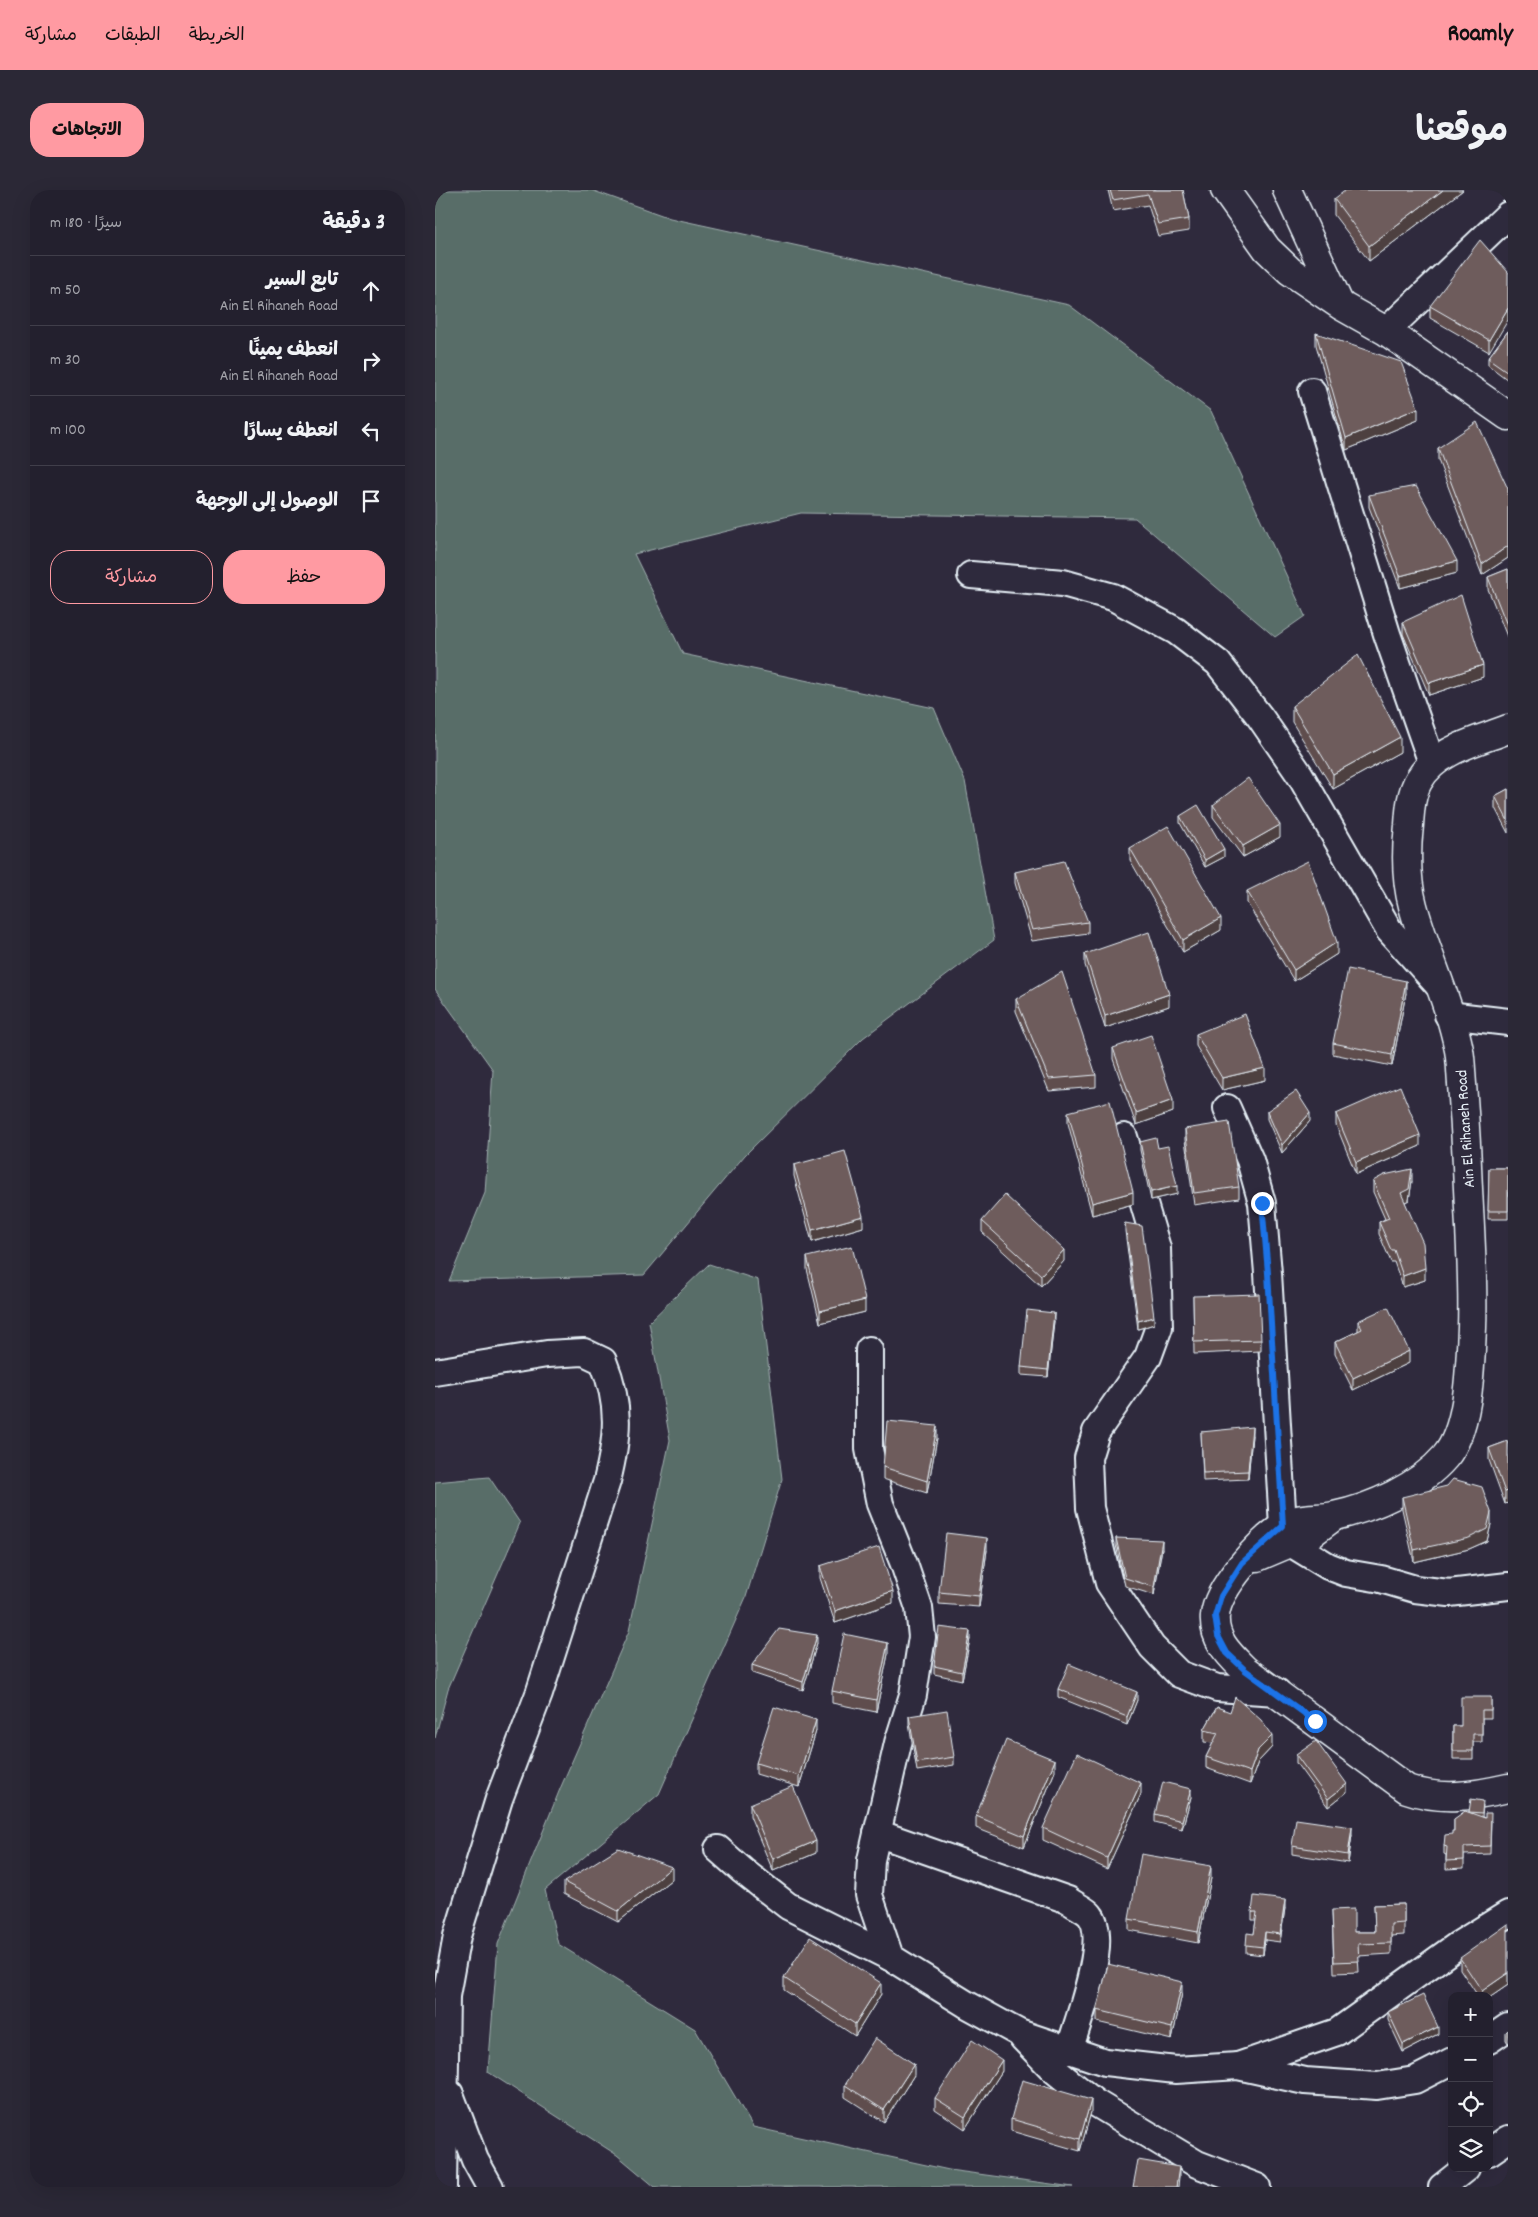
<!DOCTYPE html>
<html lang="ar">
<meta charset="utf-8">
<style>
:root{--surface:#23202e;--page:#2b2836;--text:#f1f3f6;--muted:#a3a3aa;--line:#403e4a;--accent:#ff9aa2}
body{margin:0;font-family:Dekko,"Playpen Sans Arabic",sans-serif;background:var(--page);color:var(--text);direction:rtl}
.controls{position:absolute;right:15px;bottom:15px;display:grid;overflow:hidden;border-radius:10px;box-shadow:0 5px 20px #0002}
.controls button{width:45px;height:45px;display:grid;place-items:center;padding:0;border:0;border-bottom:1px solid var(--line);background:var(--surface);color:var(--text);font:25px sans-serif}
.stop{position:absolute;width:15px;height:15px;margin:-11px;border:4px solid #1a73e8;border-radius:50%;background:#fff}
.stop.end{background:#1a73e8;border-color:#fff;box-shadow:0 1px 5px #0008}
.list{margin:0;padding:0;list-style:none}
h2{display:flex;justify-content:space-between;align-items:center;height:65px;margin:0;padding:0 20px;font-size:21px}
h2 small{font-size:16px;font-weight:400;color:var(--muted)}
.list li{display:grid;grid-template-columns:32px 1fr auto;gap:15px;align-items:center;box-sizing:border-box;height:70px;padding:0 20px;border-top:1px solid var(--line)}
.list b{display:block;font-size:19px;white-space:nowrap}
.list p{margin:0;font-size:16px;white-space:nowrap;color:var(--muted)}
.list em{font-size:16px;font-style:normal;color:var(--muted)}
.actions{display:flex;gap:10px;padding:15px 20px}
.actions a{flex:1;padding:11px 0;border:1px solid var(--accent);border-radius:20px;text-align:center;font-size:18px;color:var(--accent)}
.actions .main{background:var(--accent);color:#111}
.icon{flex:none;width:28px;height:28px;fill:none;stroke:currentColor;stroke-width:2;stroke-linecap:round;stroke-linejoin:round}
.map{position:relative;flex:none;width:1073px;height:1997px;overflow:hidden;direction:ltr;border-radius:20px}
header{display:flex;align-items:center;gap:30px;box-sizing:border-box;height:70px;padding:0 25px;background:var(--accent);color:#111}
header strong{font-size:24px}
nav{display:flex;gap:28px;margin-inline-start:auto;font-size:18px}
.intro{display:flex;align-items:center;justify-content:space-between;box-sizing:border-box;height:120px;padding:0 30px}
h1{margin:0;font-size:35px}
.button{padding:12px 22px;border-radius:20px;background:var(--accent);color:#111;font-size:18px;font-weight:700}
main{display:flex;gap:30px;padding:0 30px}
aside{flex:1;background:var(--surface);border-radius:20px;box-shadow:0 5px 20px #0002}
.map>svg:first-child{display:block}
.green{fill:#596d67;stroke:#a0afb0}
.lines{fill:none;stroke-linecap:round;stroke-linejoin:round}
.street-casing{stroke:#e8f1f8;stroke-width:30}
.secondary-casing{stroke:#e8f1f8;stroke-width:31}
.street{stroke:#2f2a3d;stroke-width:26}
.secondary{stroke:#2f2a3d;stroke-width:28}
.wall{fill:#5f4e4e;stroke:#e8f1f8}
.shaded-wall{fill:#4d4040;stroke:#e8f1f8}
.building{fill:#6e5b5b;stroke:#e8f1f8}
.route{stroke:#1a73e8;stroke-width:6}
.labels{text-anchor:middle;stroke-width:4;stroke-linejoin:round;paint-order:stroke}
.street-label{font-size:16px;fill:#e8f1f8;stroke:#2f2a3d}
</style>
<header>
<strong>Roamly</strong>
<nav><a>الخريطة</a><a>الطبقات</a><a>مشاركة</a></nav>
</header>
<div class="intro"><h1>موقعنا</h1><a class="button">الاتجاهات</a></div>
<main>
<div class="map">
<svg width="1073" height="1997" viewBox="0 0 1073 1997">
<rect width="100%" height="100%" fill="#2f2a3d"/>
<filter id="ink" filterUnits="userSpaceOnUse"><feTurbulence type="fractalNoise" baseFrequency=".02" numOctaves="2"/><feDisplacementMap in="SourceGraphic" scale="10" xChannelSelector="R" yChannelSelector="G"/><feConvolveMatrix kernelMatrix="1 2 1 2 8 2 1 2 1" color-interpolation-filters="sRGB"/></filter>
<g filter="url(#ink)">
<g class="green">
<polygon points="0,0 156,0 235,28 634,115 776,221 870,426 840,447 700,328 366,323 199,364 248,464 499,518 530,591 559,750 428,848 310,965 209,1085 14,1091 50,1003 58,880 0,799"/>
<polygon points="274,1074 323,1090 347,1289 311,1407 224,1604 110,1700 123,1754 260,1839 318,1937 514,1980 638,1997 220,1997 182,1965 53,1882 63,1754 125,1599 194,1441 235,1250 214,1132"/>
<polygon points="54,1287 85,1333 13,1499 0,1548 0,1292"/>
</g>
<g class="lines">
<defs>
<g id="street">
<polyline points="951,141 1073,25"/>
<polyline points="877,201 952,444 997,573"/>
<polyline points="536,385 628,393 678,407 741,441 783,473 825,527 865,585 954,740 1005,797"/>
<polyline points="1013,825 1073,832"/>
<polyline points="792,918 815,970 827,1013 833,1083 848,1336 857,1354 893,1376 911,1383 946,1389 980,1399 1014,1403 1073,1396"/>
<polyline points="689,947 722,1058 724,1137 713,1167 661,1242 653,1268 655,1318 674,1393 717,1457 744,1484 782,1498 842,1502"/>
<polyline points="434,1160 434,1259 445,1314 469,1374 484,1418 487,1447 478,1505 463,1553 436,1670 434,1705 455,1767 531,1814 584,1843 670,1872 741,1880 803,1876 870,1891 942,1896 980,1890 1017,1871"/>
<path d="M0,1182L112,1164L149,1162L168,1171C186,1215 183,1247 172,1291L104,1504L64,1609L22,1746L11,1806L8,1997"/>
<path d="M442,1643L633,1710C639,1715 650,1719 655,1725C675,1749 642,1833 634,1861"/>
<polyline points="283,1659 308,1681 353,1716 455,1767"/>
<polyline points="588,1848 618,1879 659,1912 762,1974 822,1997"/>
<polyline points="1054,1850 1073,1837"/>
<polyline points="803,1876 902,1842 1023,1755 1073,1724"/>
<polyline points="15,1904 40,1970 55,1997"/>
<polyline points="1054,1962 1073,1949"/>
<polyline points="1007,1997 1031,1978"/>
</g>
<g id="secondary">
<polyline points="790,0 832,59 855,81 905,115 951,141 1073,226"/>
<polyline points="852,0 904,113"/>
<path d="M1073,539C1043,551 1001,560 984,590C976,603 975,620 974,635C971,661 971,690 978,716C991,764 1014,810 1024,860C1026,871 1026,883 1027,894C1029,921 1031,948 1032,976C1034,1029 1039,1084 1037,1138C1035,1175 1035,1238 1010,1267C984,1297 937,1318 899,1326C882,1330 865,1325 849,1336C825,1351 782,1398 780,1426C778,1450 795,1465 810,1480L972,1599C1006,1611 1038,1606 1073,1598"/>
<polyline points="822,1367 874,1345 898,1327"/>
</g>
</defs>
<use href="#street" class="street-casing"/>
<use href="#secondary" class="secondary-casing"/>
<use href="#street" class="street"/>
<use href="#secondary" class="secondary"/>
</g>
<g class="wall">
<polygon points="673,0 748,0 754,29 754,41 723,46 713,15 678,21"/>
<polygon points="1028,0 934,71 899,25 899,9"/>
<polygon points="1073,82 1054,162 995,128 995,116"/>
<polygon points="1073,141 1073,190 1053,175 1053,168"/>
<polygon points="881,143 983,230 911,260 881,155"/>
<polygon points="1003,258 1073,299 1073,368 1047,385 1003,270"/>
<polygon points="934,305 1022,383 965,398 934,317"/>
<polygon points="1073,379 1073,449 1053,399 1053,387"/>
<polygon points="968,432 1048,487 994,505 968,444"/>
<polygon points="857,516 965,562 898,599 857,532"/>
<polygon points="1073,599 1073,643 1060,618 1060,606"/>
<polygon points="778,615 845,647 808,667 778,627"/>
<polygon points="745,626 789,667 770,677 745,633"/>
<polygon points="695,658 786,740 748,762 695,670"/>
<polygon points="580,682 653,732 653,743 597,751 580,693"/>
<polygon points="812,701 902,764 859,791 812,713"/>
<polygon points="650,764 734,816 670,838 650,775"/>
<polygon points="971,803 957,876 898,864 898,853"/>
<polygon points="581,809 661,885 661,897 614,901 581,821"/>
<polygon points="761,844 830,890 787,900 761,856"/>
<polygon points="678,858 738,922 701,935 678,869"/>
<polygon points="832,921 875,931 847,963 832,929"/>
<polygon points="633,922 698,1014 657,1025 633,933"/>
<polygon points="901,924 985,956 921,984 901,935"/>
<polygon points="750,939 804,997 804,1008 759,1015 750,950"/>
<polygon points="705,952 723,958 742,1004 716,1010 705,960"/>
<polygon points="359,975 428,1037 377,1052 359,986"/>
<polygon points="1054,978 1073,978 1073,1029 1053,1029"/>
<polygon points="938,991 977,991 974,1010 970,1012 990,1090 968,1097 959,1072 956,1072 944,1044 944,1032 950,1029 938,1002"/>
<polygon points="547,1031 629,1071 606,1096 547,1042"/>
<polygon points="690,1033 719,1134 703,1139 690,1041"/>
<polygon points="372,1067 430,1122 385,1133 372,1079"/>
<polygon points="758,1106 826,1150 826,1161 759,1164"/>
<polygon points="619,1131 613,1187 586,1185 586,1177"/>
<polygon points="923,1131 974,1173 918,1200 900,1164 900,1152 923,1141"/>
<polygon points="766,1242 817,1245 813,1289 768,1291"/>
<polygon points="502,1248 492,1303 448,1289 448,1277"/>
<polygon points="1073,1251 1070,1314 1054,1270 1054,1258"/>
<polygon points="967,1307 1056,1334 1052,1351 1034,1359 979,1372 967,1319"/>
<polygon points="681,1348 727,1358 719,1405 690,1396 681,1355"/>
<polygon points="552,1360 544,1417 504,1414 504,1402"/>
<polygon points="385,1376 458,1413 400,1433 385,1388"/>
<polygon points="535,1449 527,1490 499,1484 499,1476"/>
<polygon points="382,1453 368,1500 317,1483 317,1475"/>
<polygon points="453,1464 441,1522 397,1513 397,1501"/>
<polygon points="623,1499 702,1510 692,1535 623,1507"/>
<polygon points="1056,1507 1056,1528 1047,1528 1047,1552 1038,1552 1038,1569 1018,1569 1018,1536 1026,1536"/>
<polygon points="782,1517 837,1557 823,1572 815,1594 771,1578 771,1567 778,1553 769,1552 769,1540"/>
<polygon points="474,1526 519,1567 519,1575 482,1581 474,1534"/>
<polygon points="381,1541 364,1597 321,1584 321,1573"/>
<polygon points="861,1565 912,1602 893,1617 861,1573"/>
<polygon points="620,1581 589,1657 541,1638 541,1626"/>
<polygon points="706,1604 672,1679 608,1650 608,1638"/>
<polygon points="756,1607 747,1639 720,1632 720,1624"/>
<polygon points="315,1614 381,1663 338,1681 315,1626"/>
<polygon points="1048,1615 1047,1627 1056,1631 1055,1664 1029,1665 1029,1678 1011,1679 1011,1665 1009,1664 1009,1656 1019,1641 1019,1629"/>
<polygon points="917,1645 913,1673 857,1664 857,1656"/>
<polygon points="776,1688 763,1753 694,1740 694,1729"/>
<polygon points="237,1689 183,1732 129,1704 129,1692"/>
<polygon points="969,1714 969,1745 956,1746 956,1764 923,1766 924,1782 899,1783 897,1720 919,1742 940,1742 939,1715"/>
<polygon points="850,1718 845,1752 830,1750 828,1765 811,1763 811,1755 819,1744 821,1730 817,1730 817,1722"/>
<polygon points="1025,1768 1073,1795 1054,1808 1054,1806 1043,1806 1025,1779"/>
<polygon points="349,1788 446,1804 420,1846 349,1800"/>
<polygon points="747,1803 737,1850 662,1832 662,1820"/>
<polygon points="953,1822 1003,1844 968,1862 953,1830"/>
<polygon points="1073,1840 1073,1853 1071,1850 1071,1842"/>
<polygon points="567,1881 530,1939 500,1919 500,1908"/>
<polygon points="479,1885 449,1932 410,1907 410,1895"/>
<polygon points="656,1922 645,1961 576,1941 576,1929"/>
</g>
<g class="shaded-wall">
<polygon points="1008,0 1028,0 934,71 934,56"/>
<polygon points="1073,118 1073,130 1054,162 1054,150"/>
<polygon points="983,218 983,230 911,260 911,248"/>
<polygon points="1073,356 1073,368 1047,385 1047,374"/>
<polygon points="1022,371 1022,383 965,398 965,386"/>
<polygon points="1048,475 1048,487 994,505 994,493"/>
<polygon points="965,547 965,562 898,599 898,584"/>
<polygon points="845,635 845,647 808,667 808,656"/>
<polygon points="789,659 789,667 770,677 770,670"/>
<polygon points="786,728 786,740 748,762 748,750"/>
<polygon points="902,752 902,764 859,791 859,780"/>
<polygon points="971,791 971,803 957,876 957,865"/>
<polygon points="734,804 734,816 670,838 670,826"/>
<polygon points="830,878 830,890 787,900 787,888"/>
<polygon points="738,910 738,922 701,935 701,923"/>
<polygon points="875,923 875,931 847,963 847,955"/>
<polygon points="985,945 985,956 921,984 921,972"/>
<polygon points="977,979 977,991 974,1010 966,1014 966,1003"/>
<polygon points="742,996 742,1004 716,1010 716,1002"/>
<polygon points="698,1002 698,1014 657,1025 657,1013"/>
<polygon points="428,1026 428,1037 377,1052 377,1040"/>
<polygon points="629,1060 629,1071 606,1096 606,1085"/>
<polygon points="990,1078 990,1090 968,1097 968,1086"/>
<polygon points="430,1110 430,1122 385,1133 385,1121"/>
<polygon points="619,1123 619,1131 613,1187 613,1180"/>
<polygon points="719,1127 719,1134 703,1139 703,1131"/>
<polygon points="974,1161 974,1173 918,1200 918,1188"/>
<polygon points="502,1236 502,1248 492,1303 492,1291"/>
<polygon points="817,1237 817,1245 813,1289 813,1281"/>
<polygon points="1073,1301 1073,1313 1070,1314 1070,1302"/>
<polygon points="1056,1322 1056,1334 1052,1351 1034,1359 979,1372 979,1360"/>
<polygon points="552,1348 552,1360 544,1417 544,1406"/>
<polygon points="727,1350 727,1358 719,1405 719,1397"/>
<polygon points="458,1401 458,1413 400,1433 400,1421"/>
<polygon points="535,1441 535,1449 527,1490 527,1482"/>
<polygon points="382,1445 382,1453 368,1500 368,1492"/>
<polygon points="453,1453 453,1464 441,1522 441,1510"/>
<polygon points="702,1502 702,1510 692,1535 692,1527"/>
<polygon points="381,1530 381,1541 364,1597 364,1586"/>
<polygon points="837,1546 837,1557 823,1572 815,1594 815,1582 823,1560"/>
<polygon points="620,1570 620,1581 589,1657 589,1646"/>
<polygon points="706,1593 706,1604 672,1679 672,1668"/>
<polygon points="912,1594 912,1602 893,1617 893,1609"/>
<polygon points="756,1599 756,1607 747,1639 747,1631"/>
<polygon points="917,1637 917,1645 913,1673 913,1665"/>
<polygon points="381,1651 381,1663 338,1681 338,1669"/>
<polygon points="776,1676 776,1688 763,1753 763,1742"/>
<polygon points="237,1677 237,1689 183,1732 183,1721"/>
<polygon points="850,1710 850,1718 845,1752 845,1744"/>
<polygon points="830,1742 830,1750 828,1765 828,1757"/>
<polygon points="1073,1783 1073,1795 1054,1808 1054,1806 1047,1806 1047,1801"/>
<polygon points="747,1792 747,1803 737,1850 737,1838"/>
<polygon points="446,1793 446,1804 420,1846 420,1834"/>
<polygon points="1003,1837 1003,1844 968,1862 968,1854"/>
<polygon points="567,1870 567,1881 530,1939 530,1927"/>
<polygon points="479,1874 479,1885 449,1932 449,1920"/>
<polygon points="656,1910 656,1922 645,1961 645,1949"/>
<polygon points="744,1977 744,1988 743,1997 741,1997"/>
</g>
<g class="building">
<polygon points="675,0 748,0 754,29 723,34 713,4 678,10"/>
<polygon points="911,0 1008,0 934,56 899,9"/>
<polygon points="1045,50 1073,82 1073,118 1054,150 995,116"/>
<polygon points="1073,141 1073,182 1053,168"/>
<polygon points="881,143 966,172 983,218 911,248"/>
<polygon points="1042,232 1073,299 1073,356 1047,374 1003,258"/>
<polygon points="981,296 1022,371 965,386 934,305"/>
<polygon points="1073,379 1073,438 1053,387"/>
<polygon points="1026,405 1048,475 994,493 968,432"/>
<polygon points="923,465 965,547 898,584 857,516"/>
<polygon points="813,588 845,635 808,656 778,615"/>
<polygon points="1073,599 1073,631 1060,606"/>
<polygon points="763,615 789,659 770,670 745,626"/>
<polygon points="733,636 786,728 748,750 695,658"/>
<polygon points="629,671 653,732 597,740 580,682"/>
<polygon points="873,671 902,752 859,780 812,701"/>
<polygon points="714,742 734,804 670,826 650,764"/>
<polygon points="913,779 971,791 957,865 898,853"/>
<polygon points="627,782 661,885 614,889 581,809"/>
<polygon points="810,824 830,878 787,888 761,844"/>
<polygon points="716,845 738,910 701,923 678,858"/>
<polygon points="965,896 985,945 921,972 901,924"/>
<polygon points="861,901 875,923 847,955 832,921"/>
<polygon points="675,911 698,1002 657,1013 633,922"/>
<polygon points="794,932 804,997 759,1003 750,939"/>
<polygon points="721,948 723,958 733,956 742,996 716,1002 705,952"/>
<polygon points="410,961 428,1026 377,1040 359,975"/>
<polygon points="1054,978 1073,978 1073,1021 1053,1021"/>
<polygon points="977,979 974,999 966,1003 988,1053 990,1078 968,1086 959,1060 956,1060 944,1032 954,1028 938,991 949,985"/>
<polygon points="570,1005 629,1060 606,1085 547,1031"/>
<polygon points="690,1033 707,1036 719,1127 703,1131"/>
<polygon points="417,1056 430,1110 385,1121 372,1067"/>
<polygon points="824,1104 826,1150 759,1152 758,1106"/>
<polygon points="953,1117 974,1161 918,1188 900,1152 927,1139 923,1131"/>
<polygon points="592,1120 619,1123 613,1180 586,1177"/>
<polygon points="452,1231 502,1236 492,1291 448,1277"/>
<polygon points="817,1237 813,1281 768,1283 766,1242"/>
<polygon points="1073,1251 1073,1301 1070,1302 1054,1258"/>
<polygon points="1018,1289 1047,1297 1056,1322 1052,1339 1034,1348 979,1360 967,1307 1012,1296"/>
<polygon points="511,1343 552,1348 544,1406 504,1402"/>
<polygon points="681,1348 727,1350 719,1397 690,1388"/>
<polygon points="444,1357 458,1401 400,1421 385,1376"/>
<polygon points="504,1437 535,1441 527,1482 499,1476"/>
<polygon points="344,1439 382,1445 368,1492 317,1475"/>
<polygon points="409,1444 453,1453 441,1510 397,1501"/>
<polygon points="634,1474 702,1502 692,1527 623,1499"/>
<polygon points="800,1507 826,1530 837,1546 823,1560 815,1582 771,1567 783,1543 769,1540 782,1517 795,1522"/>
<polygon points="1026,1507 1056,1507 1056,1520 1047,1520 1047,1544 1038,1544 1038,1561 1018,1561 1018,1536 1026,1536"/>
<polygon points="339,1517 381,1530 364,1586 321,1573"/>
<polygon points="512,1520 519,1567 482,1573 474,1526"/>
<polygon points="571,1550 620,1570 589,1646 541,1626"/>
<polygon points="881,1551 912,1594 893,1609 861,1565"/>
<polygon points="642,1563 706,1593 672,1668 608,1638"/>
<polygon points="728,1592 756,1599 747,1631 720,1624"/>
<polygon points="358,1596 381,1651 338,1669 315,1614"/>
<polygon points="1036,1609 1048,1611 1047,1623 1034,1622"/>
<polygon points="1030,1621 1050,1628 1050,1623 1056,1623 1055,1656 1029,1657 1029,1670 1011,1671 1012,1657 1009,1656 1010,1645 1017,1644 1017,1641 1019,1641 1019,1629"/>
<polygon points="861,1629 917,1637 913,1665 857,1656"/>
<polygon points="183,1658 237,1677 183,1721 129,1692"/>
<polygon points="706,1664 776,1676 763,1742 694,1729"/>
<polygon points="819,1706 850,1710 845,1744 830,1742 828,1757 811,1755 812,1743 819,1744 822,1722 817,1722"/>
<polygon points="969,1714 969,1733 956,1734 956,1753 923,1754 924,1771 899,1772 897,1720 919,1719 919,1742 940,1742 939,1715"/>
<polygon points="1073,1734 1073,1783 1047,1801 1025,1768"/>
<polygon points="375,1747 446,1793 420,1834 349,1788"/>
<polygon points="673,1774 747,1792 737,1838 662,1820"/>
<polygon points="988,1805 1003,1837 968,1854 953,1822"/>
<polygon points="440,1848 479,1874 449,1920 410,1895"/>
<polygon points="537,1850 567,1870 530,1927 500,1908"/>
<polygon points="587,1890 656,1910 645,1949 576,1929"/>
<polygon points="703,1970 744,1977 741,1997 698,1997"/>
</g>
</g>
<g class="lines" filter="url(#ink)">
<polyline class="route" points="827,1013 833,1083 848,1336 807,1373 786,1406 780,1426 783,1446 792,1463 810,1480 880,1531"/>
</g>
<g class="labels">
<g class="street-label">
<text transform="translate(1029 939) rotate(-94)" y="6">Ain El Rihaneh Road</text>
</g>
</g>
</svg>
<div class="controls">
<button>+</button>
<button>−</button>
<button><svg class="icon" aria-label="locate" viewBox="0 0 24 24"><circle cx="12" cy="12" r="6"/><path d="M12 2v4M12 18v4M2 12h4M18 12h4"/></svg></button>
<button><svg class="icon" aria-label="layers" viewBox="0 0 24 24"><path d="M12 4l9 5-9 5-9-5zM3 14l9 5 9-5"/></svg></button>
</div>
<div class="stop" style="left:880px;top:1531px"></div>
<div class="stop end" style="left:827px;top:1013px"></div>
</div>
<aside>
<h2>3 دقيقة<small>سيرًا · 180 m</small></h2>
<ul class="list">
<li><svg class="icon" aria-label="ahead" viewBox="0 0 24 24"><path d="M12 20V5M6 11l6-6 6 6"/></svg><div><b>تابع السير</b><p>Ain El Rihaneh Road</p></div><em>50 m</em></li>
<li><svg class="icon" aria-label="right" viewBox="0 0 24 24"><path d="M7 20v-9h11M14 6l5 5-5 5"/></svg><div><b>انعطف يمينًا</b><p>Ain El Rihaneh Road</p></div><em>30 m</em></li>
<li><svg class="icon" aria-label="left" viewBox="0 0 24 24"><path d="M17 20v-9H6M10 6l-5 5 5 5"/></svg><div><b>انعطف يسارًا</b></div><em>100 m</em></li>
<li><svg class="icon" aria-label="arrive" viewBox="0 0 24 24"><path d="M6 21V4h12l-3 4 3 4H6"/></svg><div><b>الوصول إلى الوجهة</b></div></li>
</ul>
<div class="actions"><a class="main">حفظ</a><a>مشاركة</a></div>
</aside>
</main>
